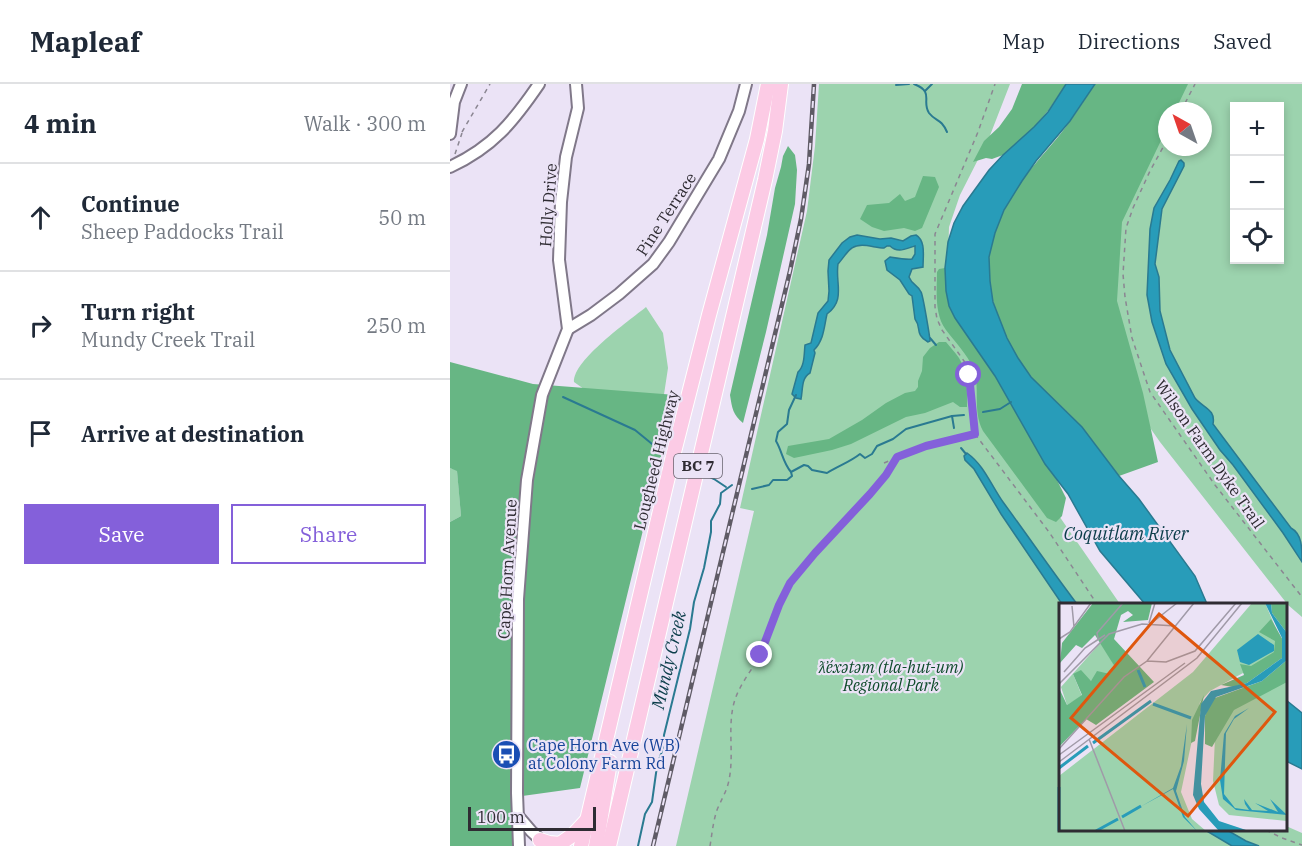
<!DOCTYPE html>
<meta charset="utf-8">
<style>
:root{--surface:#fff;--page:#f6f6f7;--text:#1f2937;--muted:#747a83;--line:#e0e1e3;--accent:#8460da}
body{margin:0;font-family:"IBM Plex Serif",serif;background:var(--page);color:var(--text)}
.controls{position:absolute;right:18px;top:18px;display:grid;overflow:hidden;border-radius:0px;box-shadow:0 3px 9px #0003}
.controls button{width:54px;height:54px;display:grid;place-items:center;padding:0;border:0;border-bottom:2px solid var(--line);background:var(--surface);color:var(--text);font:30px sans-serif}
.compass{position:absolute;left:708px;top:18px;width:54px;height:54px;border-radius:50%;background:var(--surface);box-shadow:0 3px 9px #0003;rotate:320deg}
.scale{position:absolute;left:18px;bottom:15px;width:128px;box-sizing:border-box;padding-left:6px;border:3px solid #2f2c33;border-top:0;font-size:16px;line-height:21px;white-space:nowrap;color:#2f2c33;-webkit-text-stroke:4px #ebe3f6;paint-order:stroke}
.stop{position:absolute;width:18px;height:18px;margin:-14px;border:4px solid #8460da;border-radius:50%;background:#fff}
.stop.end{background:#8460da;border-color:#fff;box-shadow:0 2px 6px #0008}
.list{margin:0;padding:0;list-style:none}
h2{display:flex;justify-content:space-between;align-items:center;height:78px;margin:0;padding:0 24px;font-size:26px}
h2 small{font-size:20px;font-weight:400;color:var(--muted)}
.list li{display:grid;grid-template-columns:39px 1fr auto;gap:18px;align-items:center;box-sizing:border-box;height:108px;padding:0 24px;border-top:2px solid var(--line)}
.list b{display:block;font-size:22px;white-space:nowrap}
.list p{margin:0;font-size:20px;white-space:nowrap;color:var(--muted)}
.list em{font-size:20px;font-style:normal;color:var(--muted)}
.actions{display:flex;gap:12px;padding:18px 24px}
.actions a{flex:1;padding:14px 0;border:2px solid var(--accent);border-radius:0px;text-align:center;font-size:21px;color:var(--accent)}
.actions .main{background:var(--accent);color:#fff}
.icon{flex:none;width:33px;height:33px;fill:none;stroke:currentColor;stroke-width:2;stroke-linecap:round;stroke-linejoin:round}
.map{position:relative;flex:none;width:852px;height:762px;overflow:hidden}
header{display:flex;align-items:center;gap:36px;box-sizing:border-box;height:84px;padding:0 30px;background:var(--surface);border-bottom:2px solid var(--line)}
header strong{font-size:28px}
nav{display:flex;gap:33px;margin-inline-start:auto;font-size:21px}
main{display:flex}
aside{flex:1;background:var(--surface)}
.map>svg:first-child{display:block}
.green{fill:#9cd3ae;fill-rule:evenodd}
.forest{fill:#67b684}
.water{fill:#289cb9;stroke:#2a7a91;stroke-width:1.5}
.lines{fill:none;stroke-linecap:round;stroke-linejoin:round}
.stream{stroke:#2a7a91;stroke-width:2}
.minor-casing{stroke:#807889;stroke-width:14}
.major-casing{stroke:#fff;stroke-width:16}
.path{stroke:#8b8692;stroke-width:1.5;stroke-dasharray:4.5 4.5;stroke-linecap:butt}
.minor{stroke:#fff;stroke-width:10}
.major{stroke:#fccbe5;stroke-width:14}
.rail-casing{stroke:#5f5b65;stroke-width:4.5}
.rail{stroke:#ebe3f6;stroke-width:2;stroke-dasharray:7;stroke-linecap:butt}
.route{stroke:#8460da;stroke-width:8}
.labels{text-anchor:middle;stroke-width:4.5;stroke-linejoin:round;paint-order:stroke}
.shield{fill:#ebe3f6;stroke:#67636e;stroke-width:1.5}
.shield-label{font-size:15px;font-weight:bold;fill:#2f2c33}
.street-label{font-size:16px;fill:#2f2c33;stroke:#ebe3f6}
.park-label{font-size:16px;font-style:italic;fill:#0e4b2b;stroke:#ebe3f6}
.transit-label{font-size:16px;fill:#164399;stroke:#ebe3f6;text-anchor:start}
.water-label{font-size:18px;font-style:italic;fill:#0b3d4a;stroke:#ebe3f6}
.inset-river{fill:none;stroke:#289cb9;stroke-width:3}
.inset-road{fill:none;stroke:#a09aa8;stroke-width:1.5}
.view{fill:#df570e;fill-opacity:0.15;stroke:#df570e;stroke-width:3}
.inset-edge{fill:none;stroke:#2f2c33;stroke-width:3}
</style>
<header>
<strong>Mapleaf</strong>
<nav><a>Map</a><a>Directions</a><a>Saved</a></nav>
</header>
<main>
<aside>
<h2>4 min<small>Walk · 300 m</small></h2>
<ul class="list">
<li><svg class="icon" aria-label="ahead" viewBox="0 0 24 24"><path d="M12 20V5M6 11l6-6 6 6"/></svg><div><b>Continue</b><p>Sheep Paddocks Trail</p></div><em>50 m</em></li>
<li><svg class="icon" aria-label="right" viewBox="0 0 24 24"><path d="M7 20v-9h11M14 6l5 5-5 5"/></svg><div><b>Turn right</b><p>Mundy Creek Trail</p></div><em>250 m</em></li>
<li><svg class="icon" aria-label="arrive" viewBox="0 0 24 24"><path d="M6 21V4h12l-3 4 3 4H6"/></svg><div><b>Arrive at destination</b></div></li>
</ul>
<div class="actions"><a class="main">Save</a><a>Share</a></div>
</aside>
<div class="map">
<svg width="852" height="762" viewBox="0 0 852 762">
<rect width="100%" height="100%" fill="#ebe3f6"/>
<g class="green">
<polygon points="369,0 560,0 539,54 510,111 499,143 498,175 537,284 542,335 670,520 610,520 610,746 836,746 836,742 852,749 852,762 226,762 304,427 290,424 357,127 365,62"/>
<path d="M727,0H852V533L838,521L710,358L689,328L665,261L658,167ZM784,22H830V176H784ZM717,27H753V63H717Z"/>
<path d="M196,223L213,249L218,284L213,317L141,310L124,298C123,276 179,237 196,223Z"/>
<polygon points="0,384 7,386 11,432 0,438"/>
</g>
<g class="forest">
<polygon points="572,0 616,0 598,27 584,43 553,71 542,75 536,74 523,78 534,57 549,43 562,25"/>
<path d="M645,0H738L725,27H717V44L672,138L667,217L693,309L708,378L669,392C657,377 646,360 633,345C618,326 597,311 581,293C554,262 537,216 539,174C541,153 552,128 563,110C576,89 592,72 608,53C622,36 633,18 645,0Z"/>
<path d="M338,62L345,71L347,86L345,120L316,248L293,339C283,331 282,324 280,311L317,151L325,104L331,83L333,72Z"/>
<polygon points="473,92 485,93 489,103 472,144 465,147 454,144 434,147 422,143 410,135 417,121 439,119 450,110 455,117 465,113"/>
<path d="M495,184L496,207L499,222L505,234L545,292L595,380L607,396L616,414L612,432L606,438L597,434L533,347C522,326 531,304 523,284C517,270 505,258 496,246C484,230 487,206 487,188L489,185Z"/>
<path d="M489,258H496C500,263 505,268 509,274C518,288 517,306 517,323H510L503,318L475,329L456,333L401,360L382,366L344,374L336,370L338,362L379,355L412,336L436,319L455,309L465,307L468,303V297L472,287L473,273L480,264Z"/>
<polygon points="0,278 83,300 226,311 130,704 65,713 65,762 0,762 0,438 11,432 7,387 0,384"/>
</g>
<g class="water">
<polygon points="616,0 645,0 620,37 586,77 572,97 554,126 545,149 539,173 540,197 543,218 557,254 568,274 581,293 632,343 669,392 689,415 745,492 757,520 695,520 650,467 618,410 595,380 545,292 505,234 499,222 496,207 495,184 498,158 504,139 513,122 539,86 553,71 584,43 598,28"/>
<path d="M731,76L734,79V82L712,125L705,180L709,193L710,227L720,266L745,314C753,324 766,325 763,340L841,444C852,450 852,463 852,478L833,449L783,381L770,366L742,325L716,280L702,238L697,211L700,145L704,124L720,96L729,77Z"/>
<path d="M407,151L430,155L441,154L453,157L461,152L466,151C476,157 473,172 473,183L462,185L459,193C462,201 468,201 471,208C473,211 480,254 480,257L478,258C464,250 472,244 465,235L462,212L459,210L450,196L437,186L435,177L440,173C446,174 457,176 462,175L465,170V162C457,164 448,170 440,162H437L434,164C424,164 411,158 402,164C397,167 392,176 388,180C385,199 396,216 377,230C374,243 374,256 364,266L365,269L360,289C351,294 353,306 351,315L346,314L342,310L348,288C355,282 354,269 355,261L361,259L368,229L378,217L379,207L378,187L379,176L392,159L400,153Z"/>
<path d="M517,369C534,381 541,401 553,418C578,452 602,487 627,520H612L551,430L524,385L515,376L514,372Z"/>
<polygon points="836,616 852,629 852,685 836,677"/>
<polygon points="755,746 777,746 796,757 809,762 782,762"/>
</g>
<g class="lines">
<g class="stream">
<path d="M464,0C485,8 471,17 479,29C486,38 491,34 497,48"/>
<polyline points="446,1 459,0"/>
<polyline points="475,7 482,0"/>
<polyline points="480,254 486,261"/>
<polyline points="113,313 185,346 207,364"/>
<polyline points="533,328 550,325 561,318"/>
<polyline points="502,332 504,344"/>
<polyline points="511,364 516,370"/>
<path d="M341,388C333,379 332,367 326,357L328,348L337,340L339,326L346,311"/>
<polyline points="258,392 264,395 276,403"/>
<path d="M302,405L319,401L323,396H337L342,392L341,388L354,381L358,382L362,386L377,389C388,382 400,378 410,370L415,374L422,370L427,362L443,355L456,345L502,332L514,331"/>
<polyline points="188,762 195,730 202,718 207,682 213,664 214,651 240,545 244,518 254,484 261,448 261,437 270,420 271,409 282,401"/>
</g>
<defs>
<g id="minor">
<polyline points="0,50 4,18 11,0"/>
<path d="M0,83C43,63 63,38 89,0"/>
<polyline points="118,245 141,231 169,210 203,180 219,158 269,75 289,27 296,0"/>
<polyline points="69,733 81,747 96,761"/>
<polyline points="69,762 67,709 68,515 77,396 92,311 118,245 109,176 111,118 116,73 128,24 126,0"/>
</g>
<g id="major">
<polyline points="90,756 99,759 110,760"/>
<polyline points="107,762 124,750 137,736"/>
<polyline points="131,762 222,376 259,231 307,55 318,0"/>
<polyline points="146,762 160,678"/>
<polyline points="159,762 315,96 325,47 331,0"/>
</g>
</defs>
<use href="#minor" class="minor-casing"/>
<use href="#major" class="major-casing"/>
<g class="path">
<polyline points="731,27 745,0"/>
<polyline points="12,48 40,0"/>
<polyline points="717,56 700,87 683,124 676,144 673,190 675,213 682,254 700,308 765,401 852,513"/>
<polyline points="722,63 731,68"/>
<polyline points="5,70 12,49"/>
<polyline points="525,350 519,291 514,277 492,246 487,235 485,223 485,150 528,48 545,0"/>
<polyline points="525,350 599,448 647,520"/>
<polyline points="434,379 476,362 524,350"/>
<polyline points="816,746 832,754 852,761"/>
<path d="M260,762C262,750 263,738 267,726C271,716 277,707 279,696C284,672 278,647 283,623C287,603 301,588 310,571C314,564 316,556 318,549C324,532 330,514 341,499C372,453 417,422 447,373"/>
</g>
<use href="#minor" class="minor"/>
<use href="#major" class="major"/>
<defs>
<polyline id="rail" points="203,762 340,187 351,135 359,80 364,0"/>
</defs>
<use href="#rail" class="rail-casing"/>
<use href="#rail" class="rail"/>
</g>
<g class="lines">
<polyline class="route" points="310,571 329,521 340,499 365,469 420,410 436,391 447,373 476,362 525,350 519,291"/>
</g>
<defs>
<symbol id="bus-disc" viewBox="-11 -11 22 22"><circle r="9.5" fill="#1a4fb4" stroke="#ebe3f6"/><path d="M-5-6H5V4H4V6H2V4H-2V6H-4V4H-5ZM-3.5-4V0h7V-4ZM-3.5 1.2v1.5H-2V1.2ZM2 1.2v1.5H3.5V1.2Z" fill="#fff"/></symbol>
</defs>
<g fill-rule="evenodd">
<use href="#bus-disc" x="40" y="654" width="33" height="33"/>
</g>
<g class="labels">
<rect class="shield" x="224" y="370" width="48" height="24" rx="4.5"/>
<g class="shield-label">
<text x="248" y="387">BC 7</text>
</g>
<g class="street-label">
<text transform="translate(98 121) rotate(-86)" y="6">Holly Drive</text>
<text transform="translate(216 130) rotate(-57)" y="6">Pine Terrace</text>
<text transform="translate(760 370) rotate(55)" y="6">Wilson Farm Dyke Trail</text>
<text transform="translate(206 376) rotate(-76)" y="6">Lougheed Highway</text>
<text transform="translate(57 485) rotate(-87)" y="6">Cape Horn Avenue</text>
</g>
<g class="park-label">
<text x="441" y="589">ƛ̓éxətəm (tla-hut-um)<tspan x="441" dy="18">Regional Park</tspan></text>
</g>
<g class="transit-label">
<text x="78" y="667">Cape Horn Ave (WB)<tspan x="78" dy="18">at Colony Farm Rd</tspan></text>
</g>
<g class="water-label">
<text x="676" y="456">Coquitlam River</text>
<text transform="translate(219 576) rotate(-77)" y="6">Mundy Creek</text>
</g>
</g>
<g transform="translate(609 519)">
<rect width="228" height="228" fill="#ebe3f6"/>
<path d="M193,0H206L222,37L217,52L151,88L141,99L122,189L133,216L147,228H0V173L134,69ZM43,38L56,64L52,71L32,78L14,71L23,93L8,102L2,84ZM228,78V218L170,212L160,202L154,178L156,135L160,123L176,105Z" fill="#9cd3ae"/>
<path d="M34,0H93L89,17L64,19L74,12L69,8L62,12L55,36L95,79L37,122L27,116L0,144V85L8,102L23,92L14,71L22,67L32,78L38,68L51,71L56,64L36,32L23,45L17,42L1,60L3,40ZM212,0H228V30L213,10ZM212,16L225,39L223,55L188,80L174,84L162,82L185,72L181,61L192,63L215,49L216,38L200,29ZM228,57V79L175,107L153,144L146,141V113L153,96L203,78ZM145,92L136,138L132,140L133,117Z" fill="#67b684"/>
<path d="M206,0H212L213,10L228,30V57L203,78L157,94L146,113L142,181L145,199L160,218L190,228H160L140,206L134,192L142,101L152,88L188,80L223,55V35ZM199,31L215,42V48L190,62L181,59L178,47ZM190,105L175,116L167,130L165,191L176,205L190,207L186,201L185,196L193,207L209,208L196,200L219,209L211,196L228,212L177,207L164,196L161,177L165,131L176,113ZM128,121L125,158L117,188L126,214L138,228L124,214L114,186L81,204L114,185L122,163Z" fill="#289cb9"/>
<path class="inset-river" d="M79,67L86,84M94,101L132,115M34,140L92,98M0,165L29,143M63,214L82,203M0,228V184M37,228L59,216"/>
<path class="inset-road" d="M13,3L15,24M90,20L96,0M90,22L118,0M0,29V0M39,35L38,30L64,0M0,36L11,29L32,0M88,58L107,59L136,48L177,0M5,69L26,45L46,32M0,81L50,31L83,21L117,23M30,136L66,228M0,146L65,74L88,58L135,0M0,152L126,60M0,159L138,55L183,0"/>
<path class="view" d="M100,11L216,109L129,213L12,115Z"/>
<rect width="228" height="228" class="inset-edge"/>
</g>
</svg>
<div class="controls">
<button>+</button>
<button>−</button>
<button><svg class="icon" aria-label="locate" viewBox="0 0 24 24"><circle cx="12" cy="12" r="6"/><path d="M12 2v4M12 18v4M2 12h4M18 12h4"/></svg></button>
</div>
<svg class="compass" viewBox="-18 -18 36 36"><path d="M0-13l5 13h-10z" fill="#e53935"/><path d="M0 13l5-13h-10z" fill="#747a83"/></svg>
<div class="scale">100 m</div>
<div class="stop" style="left:519px;top:291px"></div>
<div class="stop end" style="left:310px;top:571px"></div>
</div>
</main>
